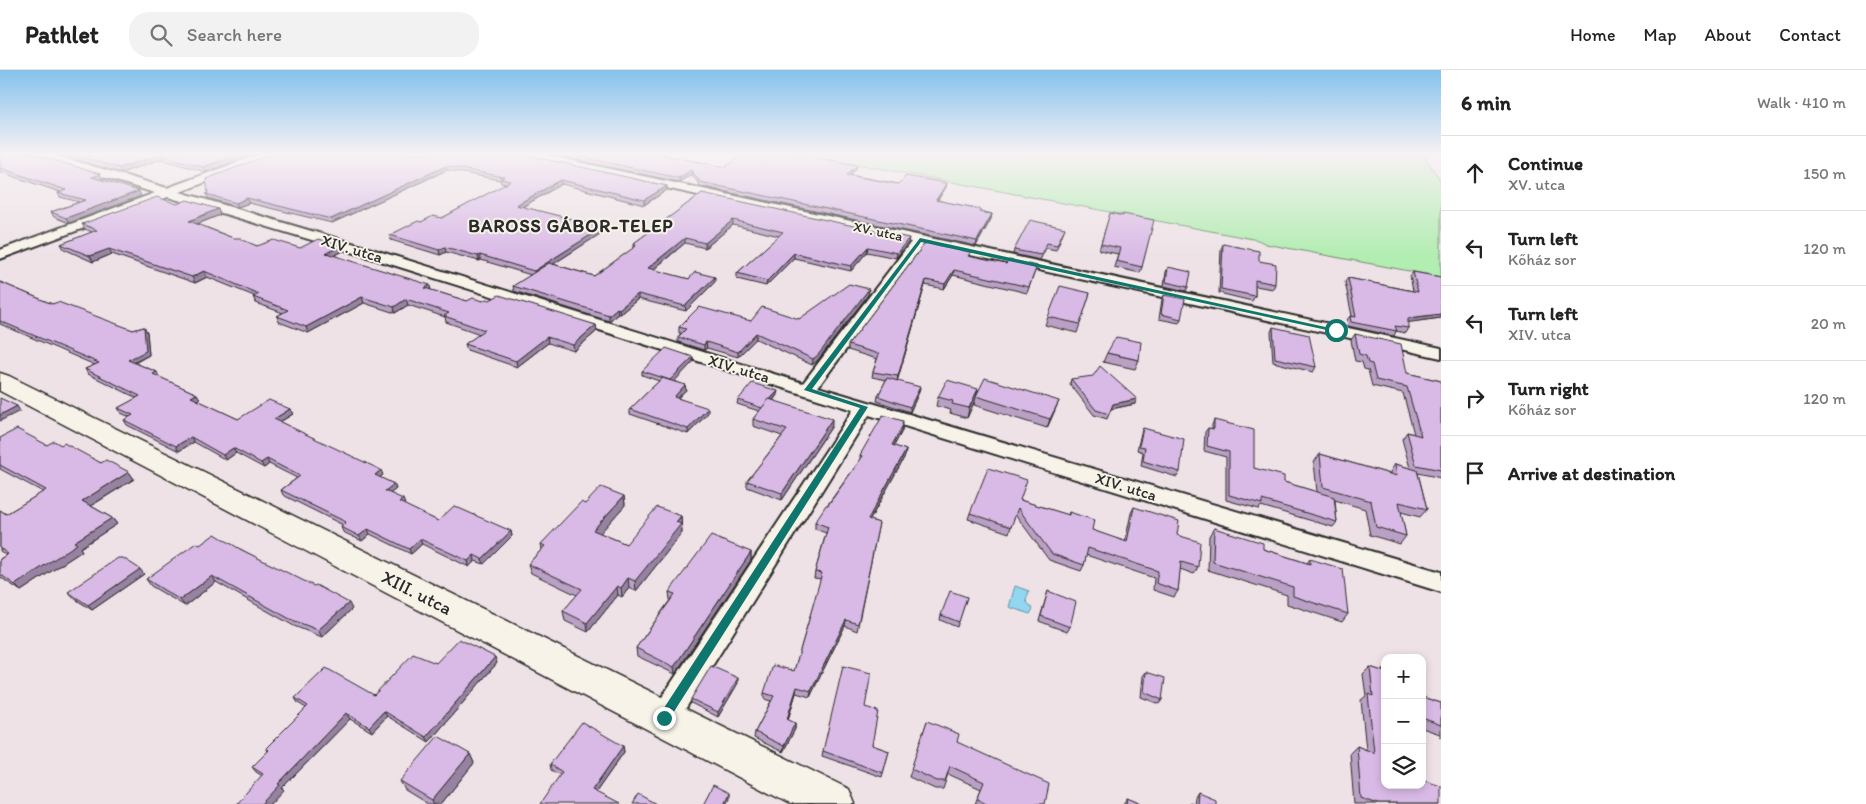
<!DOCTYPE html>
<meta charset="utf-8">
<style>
:root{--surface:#fff;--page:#f2f2f2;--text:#222;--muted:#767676;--line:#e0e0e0}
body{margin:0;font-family:Itim,sans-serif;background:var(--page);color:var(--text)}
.controls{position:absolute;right:15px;bottom:15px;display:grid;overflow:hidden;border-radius:10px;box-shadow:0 2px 8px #0003}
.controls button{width:45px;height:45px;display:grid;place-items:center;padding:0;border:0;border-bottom:1px solid var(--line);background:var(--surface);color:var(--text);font:25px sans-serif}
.stop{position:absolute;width:15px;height:15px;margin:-11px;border:4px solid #0f766e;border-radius:50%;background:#fff}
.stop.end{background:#0f766e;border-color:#fff;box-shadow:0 1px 5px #0008}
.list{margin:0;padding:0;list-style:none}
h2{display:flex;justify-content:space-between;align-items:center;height:65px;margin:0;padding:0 20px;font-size:21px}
h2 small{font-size:16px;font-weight:400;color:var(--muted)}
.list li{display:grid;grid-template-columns:32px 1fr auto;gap:15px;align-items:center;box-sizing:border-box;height:75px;padding:0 20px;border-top:1px solid var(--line)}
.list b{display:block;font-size:19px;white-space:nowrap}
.list p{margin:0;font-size:16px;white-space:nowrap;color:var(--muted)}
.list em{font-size:16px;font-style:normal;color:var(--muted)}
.icon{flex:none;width:28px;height:28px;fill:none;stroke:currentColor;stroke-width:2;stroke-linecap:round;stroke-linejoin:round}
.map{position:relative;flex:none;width:1441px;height:734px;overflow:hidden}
header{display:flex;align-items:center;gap:30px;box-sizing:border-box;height:70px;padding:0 25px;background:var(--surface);border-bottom:1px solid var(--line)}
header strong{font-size:24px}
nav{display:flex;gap:28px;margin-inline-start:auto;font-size:18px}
.search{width:350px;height:45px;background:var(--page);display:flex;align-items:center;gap:12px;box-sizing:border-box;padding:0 18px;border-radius:20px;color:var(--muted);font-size:19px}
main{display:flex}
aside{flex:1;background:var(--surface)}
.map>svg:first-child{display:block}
.green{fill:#b2edb1;stroke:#6e8c6e}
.water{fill:#91d7f2;stroke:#6892a2}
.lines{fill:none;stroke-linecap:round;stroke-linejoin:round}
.street-casing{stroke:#2b2b2b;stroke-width:4}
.secondary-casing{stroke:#2b2b2b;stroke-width:3}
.street{fill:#f7f3e8;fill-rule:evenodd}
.secondary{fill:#f7f3e8;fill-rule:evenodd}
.wall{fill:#bba0c6;stroke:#2b2b2b}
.shaded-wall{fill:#9882a1;stroke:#2b2b2b}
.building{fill:#d9bae6;stroke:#2b2b2b}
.route{fill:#0f766e}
.labels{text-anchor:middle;stroke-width:4;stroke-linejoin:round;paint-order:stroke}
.far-street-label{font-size:14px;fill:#2b2b2b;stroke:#f7f3e8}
.street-label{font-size:16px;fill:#2b2b2b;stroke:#f7f3e8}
.far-district-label{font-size:18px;font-weight:bold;letter-spacing:1px;fill:#2b2b2b;stroke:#f7f3e8}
.near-street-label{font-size:19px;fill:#2b2b2b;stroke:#f7f3e8}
</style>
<header>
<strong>Pathlet</strong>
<div class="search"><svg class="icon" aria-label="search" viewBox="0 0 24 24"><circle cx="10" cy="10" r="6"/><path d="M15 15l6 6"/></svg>Search here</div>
<nav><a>Home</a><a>Map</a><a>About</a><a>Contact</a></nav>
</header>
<main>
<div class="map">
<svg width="1441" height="734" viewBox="0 0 1441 734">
<rect width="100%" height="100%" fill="#eee2e7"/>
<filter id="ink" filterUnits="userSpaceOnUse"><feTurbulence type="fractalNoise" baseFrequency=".02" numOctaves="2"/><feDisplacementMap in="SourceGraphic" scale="10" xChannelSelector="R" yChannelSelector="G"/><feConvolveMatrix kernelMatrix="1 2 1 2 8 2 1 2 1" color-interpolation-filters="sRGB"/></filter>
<g filter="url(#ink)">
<polygon class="green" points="790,83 1431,83 1425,88 1441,111 1441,207 1266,174 1258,170 862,95 843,93"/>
<polygon class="water" points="1015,516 1029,521 1026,531 1033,539 1030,544 1009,537"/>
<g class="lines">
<defs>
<polygon id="street" points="30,83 48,83 167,118 263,83 279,83 277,85 180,122 362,176 803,313 911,172 521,86 515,83 536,83 1441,278 1441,288 924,175 818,317 1441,502 1441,522 869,345 674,657 664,661 654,657 650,648 654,639 853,340 352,182 168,127 0,189 0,180 155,123 32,85"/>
<polygon id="secondary" points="0,303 9,306 849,719 855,734 790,734 0,321"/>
</defs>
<use href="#street" class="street-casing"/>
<use href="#secondary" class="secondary-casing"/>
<use href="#street" class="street"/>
<use href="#secondary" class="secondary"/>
</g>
<g class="wall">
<polygon points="0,83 103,109 101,110 141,126 69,153 54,147 51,142 79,132 60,127 58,123 60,122 0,102"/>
<polygon points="54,83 159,83 162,85 258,83 206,102 163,90 162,89 121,103"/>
<polygon points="545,83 668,83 668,86 726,97 857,95 856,99 850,105 898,114 946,117 937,130 992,144 991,149 976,176 700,116 692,104 679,112"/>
<polygon points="285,84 520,84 667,116 667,120 644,135 562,114 522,137 603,157 603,162 553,194 594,206 634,178 634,173 702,123 908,173 896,188 867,182 851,201 794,188 766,216 737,209 737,203 779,166 733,155 705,178 685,173 653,200 689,209 715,212 686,241 638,229 620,244 618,244 609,251 514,221 513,216 531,205 481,190 479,191 446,182 440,185 391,170 390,165 421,152 442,148 506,114 501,113 500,110 447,100 332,153 249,133 238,137 208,128 206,124"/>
<polygon points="177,134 220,145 198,154 233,168 257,176 343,181 334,186 431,220 467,231 483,231 596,255 597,261 574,281 548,273 517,297 467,280 465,274 480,264 446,252 445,247 408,235 395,243 364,233 308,263 279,252 277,246 283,243 256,233 253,227 254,226 207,207 195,213 112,184 93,192 64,179 61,174 92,162 85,159 82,154"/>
<polygon points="1110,143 1123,146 1142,197 1140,203 1114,197 1118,184 1099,180"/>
<polygon points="1065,158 1056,180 1046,178 1040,190 1013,184 1014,180"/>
<polygon points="926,172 970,187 1006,194 1037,196 1027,223 953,205 944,219 925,215 897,311 919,322 910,342 877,331 878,326 886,310 872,307 873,302 877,289 848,280 848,275"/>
<polygon points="1223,174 1259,191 1275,214 1273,219 1255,216 1255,226 1252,231 1219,223 1221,179"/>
<polygon points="1168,197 1188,217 1186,221 1164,216 1166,202"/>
<polygon points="1413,202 1441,248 1408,252 1408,258 1405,263 1396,261 1394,266 1348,256 1347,250 1350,246 1352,246 1345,212 1348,208 1413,221 1410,206"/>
<polygon points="0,212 52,234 133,260 144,257 147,262 149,285 135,293 157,302 159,307 197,324 200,329 197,330 238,349 290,339 293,344 280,352 383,405 380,408 394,414 396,419 390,423 405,434 404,435 438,451 511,461 512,466 484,494 475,491 469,497 422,474 411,484 370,464 362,471 343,462 341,457 343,455 283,425 281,420 297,408 269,394 264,398 236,383 226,390 194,372 179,381 127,355 124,350 130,347 121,343 118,338 137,328 88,304 85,299 95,295 0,254"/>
<polygon points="1090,223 1077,263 1045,255 1048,247"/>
<polygon points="868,225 817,291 812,295 756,269 738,287 707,278 704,280 678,272 678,267 681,263 679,263 679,257 751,251 799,249"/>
<polygon points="1164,225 1181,249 1179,253 1159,249 1162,229"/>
<polygon points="1273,257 1316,297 1313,302 1273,292 1271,262"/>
<polygon points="1355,264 1407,303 1441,311 1441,408 1418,403 1427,439 1420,447 1401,442 1406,466 1400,474 1370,465 1365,439 1335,430 1337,452 1333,457 1261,436 1259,439 1226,430 1226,387 1204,381 1205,362 1208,358 1212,359 1212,355 1214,350 1254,398 1284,412 1317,422 1314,392 1320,384 1390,404 1390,402 1395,394 1410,398 1402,369 1407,362 1414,364 1403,323 1372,316 1368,300 1364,299 1362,292 1355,291 1351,270"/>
<polygon points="1107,283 1139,290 1135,299 1103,292"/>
<polygon points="693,287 693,292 674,311 685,315 686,320 678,328 708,343 688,364 630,344 630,339 659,311 642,305 642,301"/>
<polygon points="1071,309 1135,334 1111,339 1107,349 1094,345 1070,314"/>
<polygon points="978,319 976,328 967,348 950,343 951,340 936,336 938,327"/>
<polygon points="777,325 773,331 832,356 782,430 747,417 747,411 782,366 753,356 753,349 759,341 737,334 738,330"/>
<polygon points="976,326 1055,340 1047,358 974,335"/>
<polygon points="903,354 902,361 894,376 906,380 905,386 870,450 879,453 857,561 845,556 810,627 796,623 788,650 795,653 795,659 783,682 754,668 755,662 771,631 764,629 764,623 794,601 808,553 821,509 814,508 815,502 826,463 815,459 815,452 860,390 860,385"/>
<polygon points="1143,358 1180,402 1177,407 1141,396 1143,382 1137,380 1141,363"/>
<polygon points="0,368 47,375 129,402 134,409 91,436 112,448 117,454 80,478 82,481 21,521 0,507 0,489 6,485 0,481 0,440 6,444 43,422 0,399"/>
<polygon points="624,426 625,435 600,463 626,474 681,446 682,463 636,521 629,518 622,527 618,525 588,562 565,551 563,541 577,525 531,503 528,494 542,479 541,474 585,434"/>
<polygon points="1020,430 1068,445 1069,442 1092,460 1125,472 1131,443 1134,437 1177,465 1198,497 1194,504 1180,499 1178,521 1174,527 1153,520 1154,508 1086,485 1084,495 1081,501 1049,490 1015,444 1009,463 968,449 970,443"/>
<polygon points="1214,458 1263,479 1307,493 1310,489 1348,544 1342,552 1287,534 1287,525 1208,500 1209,466"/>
<polygon points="200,475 240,479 352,539 322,567 294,556 216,512 185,536 151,516 146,509"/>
<polygon points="751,482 751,490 675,604 637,586 636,578 670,530 669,522"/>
<polygon points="144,504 92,540 72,527 68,522"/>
<polygon points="1048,521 1070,557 1067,562 1039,551"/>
<polygon points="967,527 957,557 940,550 941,545"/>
<polygon points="436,593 497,593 429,672 387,646 372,662 350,649 282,718 284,720 256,702 252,697 268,681 266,678 306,638 298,633 295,628 374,625"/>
<polygon points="1370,597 1382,601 1385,599 1385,715 1441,734 1354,734 1350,683 1357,676 1366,680 1361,630 1366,626 1363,604"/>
<polygon points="1146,602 1162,630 1159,634 1141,627 1143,606"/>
<polygon points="738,613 718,647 691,633 691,629"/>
<polygon points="1422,627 1441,633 1441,668 1440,664 1422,658"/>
<polygon points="865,637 872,675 889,681 882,707 822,686 823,681"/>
<polygon points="927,651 957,672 1045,734 975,734 981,719 948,704 943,719 935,719 909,707"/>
<polygon points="623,676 624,682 596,722 560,705 551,700 550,694"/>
<polygon points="470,684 474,693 441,734 428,734 405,720 400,711"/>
<polygon points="1198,722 1215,734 1188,734 1190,732 1194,734 1195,727"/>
<polygon points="1128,728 1142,734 1124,734"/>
</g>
<g class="shaded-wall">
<polygon points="243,83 258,83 206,102 203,97"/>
<polygon points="162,84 162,85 161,85 162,89 121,103 119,98"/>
<polygon points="857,95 856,99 847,109 847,105"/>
<polygon points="446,96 447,100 332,153 331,149"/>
<polygon points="691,100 692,104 679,112 679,108"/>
<polygon points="100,104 103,109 94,112 92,107"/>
<polygon points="561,110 562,114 517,140 516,135"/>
<polygon points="947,113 946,117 935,135 936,130"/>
<polygon points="667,116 667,120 644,135 644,130"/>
<polygon points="139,121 141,126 69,153 66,148"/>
<polygon points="247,128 249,133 238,137 236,133"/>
<polygon points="218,139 220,145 192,156 189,151"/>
<polygon points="992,144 991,149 976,176 977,171"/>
<polygon points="733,150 733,155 705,178 705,173"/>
<polygon points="603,157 603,162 535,206 534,201"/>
<polygon points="685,168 685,173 648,204 648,198"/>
<polygon points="909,168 908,173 896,188 897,183"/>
<polygon points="341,176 343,181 328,189 326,183"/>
<polygon points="445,177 446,182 440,185 439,180"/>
<polygon points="868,177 867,182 851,201 851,196"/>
<polygon points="109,179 112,184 93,192 90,186"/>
<polygon points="794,183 794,188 766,216 767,211"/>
<polygon points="480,185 481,190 479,191 478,186"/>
<polygon points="954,200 953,205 944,219 945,214"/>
<polygon points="204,201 207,207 195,213 192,207"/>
<polygon points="715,207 715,212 686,241 685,236"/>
<polygon points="926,210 925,215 897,312 898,306"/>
<polygon points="430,215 431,221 425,218"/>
<polygon points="869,219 868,225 817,291 812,295 813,289"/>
<polygon points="638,224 638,229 620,244 619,239"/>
<polygon points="362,227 364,233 308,263 306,257"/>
<polygon points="406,229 408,235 395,243 394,237"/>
<polygon points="617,238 618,244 609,251 609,245"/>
<polygon points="1441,244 1441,248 1405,253 1408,248"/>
<polygon points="596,255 597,261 574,281 573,275"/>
<polygon points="144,257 147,262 149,285 131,294 128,290"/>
<polygon points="756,263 756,269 738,287 738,282"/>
<polygon points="547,267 548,273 517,297 516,291"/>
<polygon points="706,272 707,278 704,280 704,275"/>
<polygon points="693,287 693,292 671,315 670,310"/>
<polygon points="685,315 686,320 674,331 674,327"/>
<polygon points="920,317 919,322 910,342 910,337"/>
<polygon points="978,319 976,328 967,348 969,338"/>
<polygon points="778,321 777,325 763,343 763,338"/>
<polygon points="197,324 200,329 194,332 191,327"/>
<polygon points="1137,329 1135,334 1111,339 1113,334"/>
<polygon points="1059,331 1047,358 1050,349"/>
<polygon points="17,336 20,341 0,351 0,345"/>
<polygon points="708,338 708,343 688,364 688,359"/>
<polygon points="290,339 293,344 276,354 274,349"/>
<polygon points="832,349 832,356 782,430 782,423"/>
<polygon points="903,351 902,361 891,381 892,375"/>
<polygon points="191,367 194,372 179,381 176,376"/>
<polygon points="233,378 236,383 226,390 223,385"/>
<polygon points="906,380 905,386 867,455 868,449"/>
<polygon points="267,389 269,394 264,398 261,393"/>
<polygon points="381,400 383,405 377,410 375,405"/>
<polygon points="129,402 134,409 87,438 82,431"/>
<polygon points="394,414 396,419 387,426 385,421"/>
<polygon points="624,426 625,435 595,469 593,460"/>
<polygon points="403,429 405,434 401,438 399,432"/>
<polygon points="681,446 682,463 636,521 635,511"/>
<polygon points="112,448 117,454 80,478 82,481 21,521 15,515 74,472"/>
<polygon points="368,459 370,464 362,471 359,466"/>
<polygon points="511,461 512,466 484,494 482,489"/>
<polygon points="420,469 422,474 411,484 409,479"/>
<polygon points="751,482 751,490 675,604 674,597"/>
<polygon points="474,485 475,491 469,497 468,491"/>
<polygon points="140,499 144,504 92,540 88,535"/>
<polygon points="212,506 216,512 185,536 180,530"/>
<polygon points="628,508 629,518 622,527 621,518"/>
<polygon points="617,516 618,525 588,562 587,553"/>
<polygon points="349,533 352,539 322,567 318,560"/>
<polygon points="846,550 845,556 810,627 811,621"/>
<polygon points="495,587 497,593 429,672 426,667"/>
<polygon points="738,608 738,613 718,647 718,642"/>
<polygon points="797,617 796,623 786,656 787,649"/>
<polygon points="384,641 387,646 372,662 369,657"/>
<polygon points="346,643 350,649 282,718 284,720 271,734 262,734 278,714"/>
<polygon points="795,653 795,659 783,682 784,676"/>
<polygon points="623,676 624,682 594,725 592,720"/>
<polygon points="470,684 474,693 441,734 434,734 432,730"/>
<polygon points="729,723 729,728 726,734 724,734"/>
</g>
<g class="building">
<polygon points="0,83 31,83 100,104 92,107 139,121 66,148 51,142 86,130 58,123 66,120 0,98"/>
<polygon points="67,83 159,83 162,84 119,98"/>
<polygon points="167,83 243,83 203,97 161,85"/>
<polygon points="274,83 281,83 285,84 289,83 518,83 667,116 644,130 561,110 516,135 603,157 534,201 480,185 478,186 445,177 439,180 390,165 418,151 421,152 433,146 442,148 511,111 500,109 504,107 446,96 331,149 247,128 236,133 206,124 208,123 206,109"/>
<polygon points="563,83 667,83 663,85 726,97 745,83 792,83 857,95 847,105 898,114 906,106 947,113 936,130 981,139 979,142 992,144 977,171 700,112 691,100 679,108"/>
<polygon points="702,123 909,168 897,183 868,177 851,196 794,183 767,211 737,203 783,162 733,150 705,173 685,168 648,198 689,209 695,202 715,207 685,236 638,224 619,239 617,238 609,245 513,216 549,193 594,206 636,176 634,176 636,174 634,173"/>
<polygon points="157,127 177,134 187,130 218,139 189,151 233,168 241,168 243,170 257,176 274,170 300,178 318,169 341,176 326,183 430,215 425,218 467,231 473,228 483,231 486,229 490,230 499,225 596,255 573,275 547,267 516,291 465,274 485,260 444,246 449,243 406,229 394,237 362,227 306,257 277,246 288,240 253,227 259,224 204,201 192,207 109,179 90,186 61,174 97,160 82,154"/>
<polygon points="1110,143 1123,146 1123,144 1154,150 1142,197 1116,191 1120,178 1101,174"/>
<polygon points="1030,150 1065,158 1057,175 1047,173 1041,185 1014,180"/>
<polygon points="926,172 971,182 968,186 1006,194 1009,190 1037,196 1029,217 954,200 945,214 926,210 898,306 873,302 879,284 848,275"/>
<polygon points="1223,174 1259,181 1259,191 1276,194 1275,214 1255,210 1255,226 1221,219"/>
<polygon points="1168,197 1191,202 1188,217 1166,212"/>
<polygon points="1413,202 1441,207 1441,244 1408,248 1408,258 1395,256 1397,261 1351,252 1350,246 1356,247 1348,208 1418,222"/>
<polygon points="0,212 52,234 58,232 133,260 144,257 146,281 128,290 157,302 153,304 197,324 191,327 238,349 269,330 290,339 274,349 381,400 375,405 394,414 385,421 403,429 399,432 438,451 454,436 511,461 482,489 474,485 468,491 420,469 409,479 368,459 359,466 341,457 346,452 281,420 300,406 267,389 261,393 233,378 223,385 191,367 176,376 124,350 133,345 118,338 140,326 85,299 99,293 0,251"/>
<polygon points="849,214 869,219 818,285 813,289 756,263 738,282 706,272 704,275 678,267 686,259 679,257 699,237 751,251 762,237 799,249"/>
<polygon points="1060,216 1090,223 1080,254 1048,247"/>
<polygon points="1164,225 1185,229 1181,249 1161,244"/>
<polygon points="1273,257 1309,265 1316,297 1275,288"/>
<polygon points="1355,264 1401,274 1407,303 1441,311 1441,400 1416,395 1407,362 1421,366 1407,317 1376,310 1372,294 1368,293 1366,286 1359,284"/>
<polygon points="1116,267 1141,272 1139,290 1107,283"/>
<polygon points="666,278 693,287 670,310 642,301"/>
<polygon points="1100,296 1137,329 1113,334 1109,344 1096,340 1071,309 1093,306"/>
<polygon points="662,308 685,315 674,327 708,338 688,359 630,339"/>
<polygon points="887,308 920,317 910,337 878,326"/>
<polygon points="985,308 1059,331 1050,349 976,326"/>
<polygon points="947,310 978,319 969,338 952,334 953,331 938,327"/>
<polygon points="752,313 778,321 762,338 738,330"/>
<polygon points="0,328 17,336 0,345"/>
<polygon points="769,329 832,349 782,423 747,411 787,360 753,349"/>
<polygon points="883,345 903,351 902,354 903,355 892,375 906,380 868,449 879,453 858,554 846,550 811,621 797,617 787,649 795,653 784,676 755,662 774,626 764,623 773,595 794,601 808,553 822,503 815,502 828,457 815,452 826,435 828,435 863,386 860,385"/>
<polygon points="1214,350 1254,360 1254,398 1284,406 1284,412 1334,427 1337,452 1262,430 1262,434 1229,425 1229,382 1207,376 1208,358 1214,359"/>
<polygon points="1143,358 1184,369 1180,402 1143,391 1145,377 1139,376"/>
<polygon points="17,359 47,375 54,371 61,375 64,373 101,393 106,390 129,402 82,431 112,448 74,472 77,474 15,515 0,504 0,489 8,484 0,478 0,440 6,444 46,420 0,395 0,368"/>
<polygon points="1320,384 1397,406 1395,394 1417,400 1427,439 1399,432 1406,466 1376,457 1371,431 1323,417"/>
<polygon points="988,398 1027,410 1020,430 1069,445 1069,442 1094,450 1092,460 1127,472 1134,437 1179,451 1177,465 1200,472 1198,497 1181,492 1178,521 1156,513 1158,501 1088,478 1084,495 1052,484 1018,438 1011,457 970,443"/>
<polygon points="601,417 624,426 593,460 626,474 657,437 681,446 676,452 681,454 635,511 628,508 621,518 617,516 587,553 563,541 582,519 528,494 545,476 541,474 581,432 585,434"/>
<polygon points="1214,458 1263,473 1263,479 1310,494 1310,489 1343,499 1348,544 1293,526 1293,517 1213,492"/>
<polygon points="215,464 240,479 314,516 316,515 349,533 318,560 290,549 212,506 180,530 146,509 196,473 200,475"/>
<polygon points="711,466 751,482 674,597 636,578 675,524 669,522"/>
<polygon points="118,488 123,488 140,499 88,535 68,522"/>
<polygon points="950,521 967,527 959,552 941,545"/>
<polygon points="1048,521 1076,532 1070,557 1041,546"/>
<polygon points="459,569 495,587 426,667 384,641 369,657 346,643 278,714 280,715 262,734 236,734 263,704 252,697 269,680 266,678 308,636 295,628 326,598 374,625 413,584 436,593"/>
<polygon points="711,596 738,608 718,642 691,629"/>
<polygon points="843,596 871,603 865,637 878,641 872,675 889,681 883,703 823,681"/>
<polygon points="1370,597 1385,602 1385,715 1422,715 1422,710 1441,716 1441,734 1378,734 1361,728 1357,676 1374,683 1368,624 1373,626"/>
<polygon points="1146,602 1165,608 1162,630 1144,622"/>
<polygon points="1422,627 1441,633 1441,655 1422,648"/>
<polygon points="927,651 959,664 957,672 1049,714 1045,734 989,734 977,729 984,712 950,696 945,711 937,711 911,699"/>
<polygon points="582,652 623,676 592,720 619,734 540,734 562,702 550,694"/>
<polygon points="438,666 470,684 432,730 400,711"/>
<polygon points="713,715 729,723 724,734 703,734"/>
<polygon points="1198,722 1215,729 1215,734 1197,734"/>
<polygon points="638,724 656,734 632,734"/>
<polygon points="1128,728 1142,734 1127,734"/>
</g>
</g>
<linearGradient id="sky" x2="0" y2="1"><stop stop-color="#85c2ec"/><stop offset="0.45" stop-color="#f7f2f4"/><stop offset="1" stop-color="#f7f2f4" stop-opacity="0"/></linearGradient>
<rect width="1441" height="186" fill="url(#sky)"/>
<polygon class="route" points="920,168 1339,260 1336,262 921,172 812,319 868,337 668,651 664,653 660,651 658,648 660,644 860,338 804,320"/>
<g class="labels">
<g class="far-street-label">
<text transform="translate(878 161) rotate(12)" y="5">XV. utca</text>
</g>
<g class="street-label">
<text transform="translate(352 178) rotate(17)" y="6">XIV. utca</text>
<text transform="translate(739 298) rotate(17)" y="6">XIV. utca</text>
<text transform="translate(1126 416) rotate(17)" y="6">XIV. utca</text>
</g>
<g class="far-district-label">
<text x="571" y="162">BAROSS GÁBOR-TELEP</text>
</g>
<g class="near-street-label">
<text transform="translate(417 522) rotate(27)" y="7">XIII. utca</text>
</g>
</g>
</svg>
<div class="controls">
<button>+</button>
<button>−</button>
<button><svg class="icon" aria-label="layers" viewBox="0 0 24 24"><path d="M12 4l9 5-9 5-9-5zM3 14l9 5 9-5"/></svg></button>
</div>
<div class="stop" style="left:1336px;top:260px"></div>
<div class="stop end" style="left:664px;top:648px"></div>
</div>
<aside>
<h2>6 min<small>Walk · 410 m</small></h2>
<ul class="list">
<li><svg class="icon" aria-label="ahead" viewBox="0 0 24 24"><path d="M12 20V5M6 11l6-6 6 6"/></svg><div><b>Continue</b><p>XV. utca</p></div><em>150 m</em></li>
<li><svg class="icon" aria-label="left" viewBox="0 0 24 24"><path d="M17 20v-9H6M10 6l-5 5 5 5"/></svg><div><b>Turn left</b><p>Kőház sor</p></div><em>120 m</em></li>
<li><svg class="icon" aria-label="left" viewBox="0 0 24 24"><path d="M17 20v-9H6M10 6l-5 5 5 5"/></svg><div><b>Turn left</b><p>XIV. utca</p></div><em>20 m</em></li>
<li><svg class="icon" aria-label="right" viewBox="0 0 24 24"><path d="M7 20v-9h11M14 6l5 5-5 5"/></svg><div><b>Turn right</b><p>Kőház sor</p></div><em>120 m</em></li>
<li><svg class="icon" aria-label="arrive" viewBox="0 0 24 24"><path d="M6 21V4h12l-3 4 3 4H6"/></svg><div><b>Arrive at destination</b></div></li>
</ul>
</aside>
</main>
